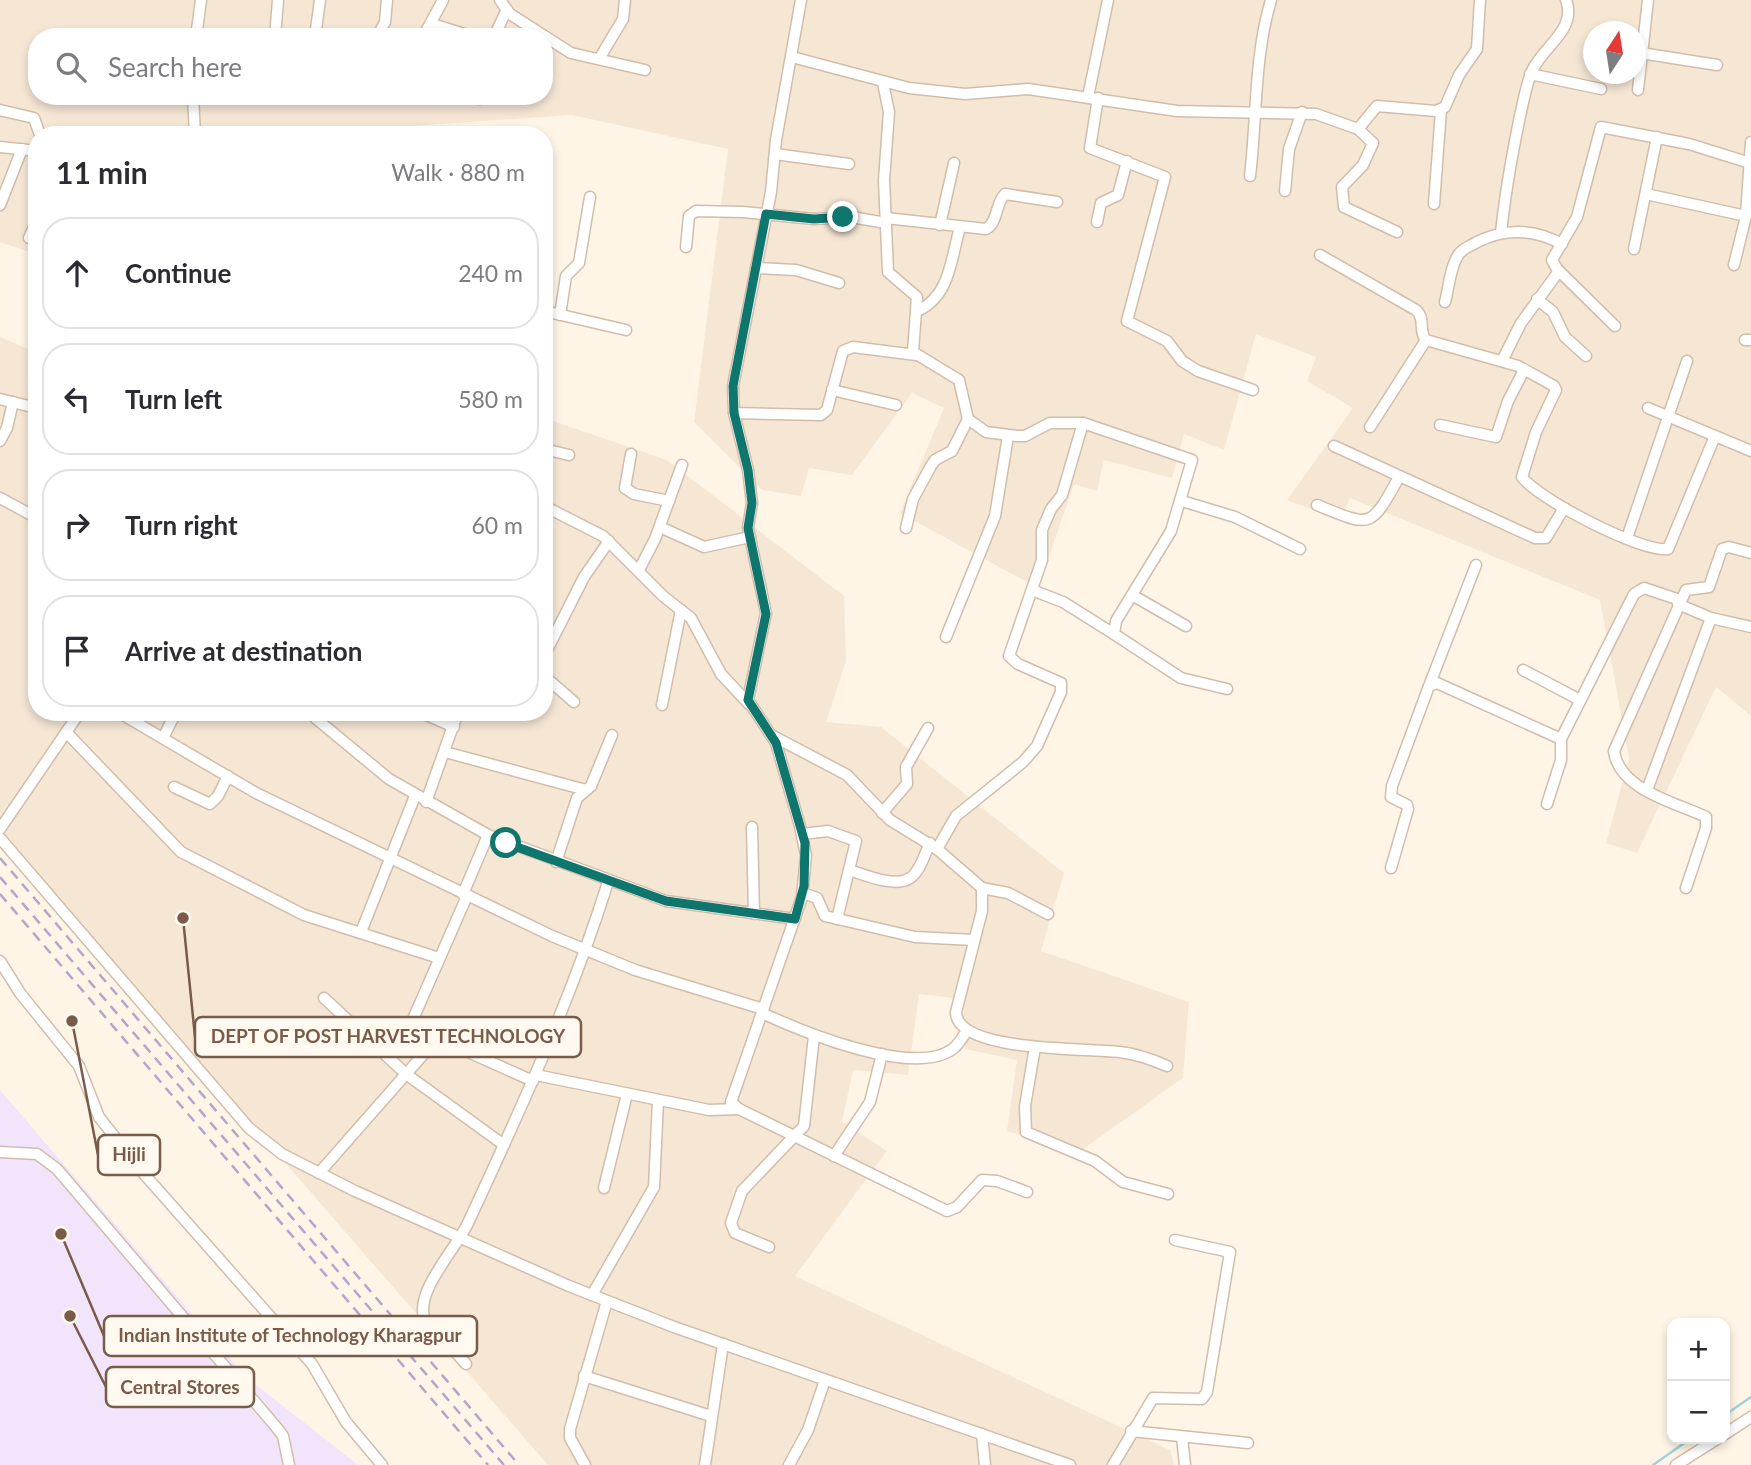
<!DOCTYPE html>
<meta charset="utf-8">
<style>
:root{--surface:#fff;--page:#f7f7f7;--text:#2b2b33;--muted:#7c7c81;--line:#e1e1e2}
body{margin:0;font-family:Lato,sans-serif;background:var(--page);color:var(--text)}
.controls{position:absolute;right:21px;bottom:21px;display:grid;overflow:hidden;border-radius:14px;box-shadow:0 4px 10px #0003}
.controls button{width:63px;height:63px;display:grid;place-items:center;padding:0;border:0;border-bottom:2px solid var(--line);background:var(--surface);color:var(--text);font:35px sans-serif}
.compass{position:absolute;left:1583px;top:21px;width:63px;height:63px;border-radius:50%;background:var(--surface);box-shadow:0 4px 10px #0003;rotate:12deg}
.stop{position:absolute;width:21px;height:21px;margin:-16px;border:5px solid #0f766e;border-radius:50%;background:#fff}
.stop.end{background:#0f766e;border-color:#fff;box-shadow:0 2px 7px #0008}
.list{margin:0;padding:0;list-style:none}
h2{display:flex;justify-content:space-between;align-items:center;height:91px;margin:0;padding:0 28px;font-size:30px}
h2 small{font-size:23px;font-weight:400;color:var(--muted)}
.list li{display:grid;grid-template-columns:46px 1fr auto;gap:21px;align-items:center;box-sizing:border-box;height:112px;margin:0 14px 14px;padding:0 14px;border:2px solid var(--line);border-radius:28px}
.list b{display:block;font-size:26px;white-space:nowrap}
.list em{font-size:23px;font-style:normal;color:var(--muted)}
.icon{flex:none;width:38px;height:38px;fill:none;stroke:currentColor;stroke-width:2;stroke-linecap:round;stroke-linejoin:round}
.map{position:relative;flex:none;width:1751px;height:1465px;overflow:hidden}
.search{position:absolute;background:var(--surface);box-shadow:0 4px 10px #0003;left:28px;top:28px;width:525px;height:77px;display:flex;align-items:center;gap:18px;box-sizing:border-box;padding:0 24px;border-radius:28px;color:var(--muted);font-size:26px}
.panel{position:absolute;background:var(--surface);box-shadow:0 4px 10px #0003;left:28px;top:126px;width:525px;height:595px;border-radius:28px}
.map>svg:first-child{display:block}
.residential{fill:#f6e7d5;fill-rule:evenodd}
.education{fill:#f2e4fb}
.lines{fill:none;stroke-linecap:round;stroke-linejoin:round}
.stream{stroke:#9fd3dc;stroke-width:2.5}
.minor-casing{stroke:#d1bdab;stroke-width:13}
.minor{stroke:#fff;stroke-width:10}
.rail{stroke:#b8a3ca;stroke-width:2.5;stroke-dasharray:10 7;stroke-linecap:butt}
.route{stroke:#0f766e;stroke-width:9}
.leader{fill:none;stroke:#7a5b49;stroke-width:2.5}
.callout-dot{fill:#7a5b49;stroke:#fff9ef;stroke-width:2.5}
.callout{fill:#fff9ef;stroke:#7a5b49;stroke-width:2.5}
.callout-label{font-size:19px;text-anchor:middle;font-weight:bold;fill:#7a5b49}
</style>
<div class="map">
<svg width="1751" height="1465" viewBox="0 0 1751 1465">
<rect width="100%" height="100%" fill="#fef5e7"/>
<g class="residential">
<path d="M0,0H1751V716L1716,687L1637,853L1606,843L1629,758L1600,600L1350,498L1340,520L1287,500L1353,408L1307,381L1316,357L1256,334L1224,450L1184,434L1172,478L1104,460L1097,491L1074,484L1038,588L900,513L944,408L912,393L852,475L809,468L801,496L762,490L694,422L728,149L572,115L282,135H37V255L0,242ZM1594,32H1636V74H1594ZM37,37H544V96H37Z"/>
<polygon points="0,337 37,353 37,712 544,712 544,418 667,460 844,596 846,661 826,722 881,727 1064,873 1041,951 1189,1002 1183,1078 1079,1152 1007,1131 1017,1060 965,1049 963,999 919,994 908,1075 853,1070 842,1121 887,1151 795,1276 1170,1450 1174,1465 548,1465 0,835"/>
</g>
<polygon class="education" points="0,1090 246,1377 358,1465 0,1465"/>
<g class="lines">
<g class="stream">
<polyline points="1725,1415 1751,1397"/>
<polyline points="1653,1465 1690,1439"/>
</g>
<defs>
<g id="minor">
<polyline points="500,0 510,14 571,53 645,70"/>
<polyline points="801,0 776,140 771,192 733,386 734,413 748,470 752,503 748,528 766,613 748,700 776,743 800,826 806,855 802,897 731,1102 739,1109 947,1211 957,1207 982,1180 997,1181 1027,1192"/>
<polyline points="432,24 474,37"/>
<polyline points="196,37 201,0"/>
<polyline points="275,37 278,0"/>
<polyline points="315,37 320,0"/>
<polyline points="377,37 385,22 387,0"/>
<polyline points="423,37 443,0"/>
<polyline points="494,37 506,11"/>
<polyline points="1641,53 1717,65"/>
<polyline points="792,57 909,88 965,94 1028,89 1177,111 1316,114 1358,129 1377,106 1436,111 1445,107 1459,75 1477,49 1480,0"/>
<polyline points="599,59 623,19 625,0"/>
<polyline points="1530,74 1601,89"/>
<polyline points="883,83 889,112 884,180 888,272 917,297 913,352 959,380 968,419 986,432 1017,436 1025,436 1050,423 1083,423 1192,460 1171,531 1116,621 1114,634 1181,678 1227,689"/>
<polyline points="1638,90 1648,0"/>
<polyline points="193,96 195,135"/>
<polyline points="1088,97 1108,0"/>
<polyline points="1098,98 1090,148 1165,177 1127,321 1167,341 1182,361 1198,371 1253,390"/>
<polyline points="480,99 481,96"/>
<polyline points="0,110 34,118 40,135"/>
<polyline points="1358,129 1373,143 1363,165 1342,187 1344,207 1397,232"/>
<polyline points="0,147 37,151"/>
<polyline points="775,154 849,164"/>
<path d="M1250,176C1257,117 1254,57 1271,0"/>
<polyline points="1285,191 1289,149 1302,112"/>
<polyline points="1646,194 1746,216"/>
<polyline points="1434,204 1441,110"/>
<polyline points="0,205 22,149"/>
<path d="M886,218L986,229C998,223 995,204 1005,194L1057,202"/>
<polyline points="1097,222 1101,203 1118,195 1127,161"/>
<polyline points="940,225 954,163"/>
<path d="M1501,233C1505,193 1512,155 1520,116C1524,100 1526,83 1533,69C1545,45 1577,29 1566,0"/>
<polyline points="29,238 37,220"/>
<polyline points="686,247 689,216 696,211 743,212 814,219 851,217 886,223"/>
<polyline points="1634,249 1657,137"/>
<path d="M1320,255L1416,310C1426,319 1418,331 1426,340L1518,366L1554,386L1556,390L1536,432L1522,477C1538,499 1642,553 1668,549L1715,436"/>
<polyline points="1734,265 1746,216 1751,142"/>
<polyline points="756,268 796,270 839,283"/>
<polyline points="1537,299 1553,312 1565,337 1586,356"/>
<path d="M1445,302C1449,288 1450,266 1459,254C1463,248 1471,246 1477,242C1505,228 1534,229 1562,244"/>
<polyline points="544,311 626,330"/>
<path d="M917,311C950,297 951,259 960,227"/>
<polyline points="560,315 566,276 579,263 590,197"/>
<polyline points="1615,326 1557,269 1552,260 1577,217 1601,127 1689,144 1750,163"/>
<polyline points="1745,340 1751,340"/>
<polyline points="1502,361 1521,323 1559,271"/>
<polyline points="832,390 896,405"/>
<polyline points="0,399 37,408"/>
<polyline points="1648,408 1751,451"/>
<polyline points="734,413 821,415 827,410 843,351 853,347 916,355"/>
<polyline points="1440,425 1496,437 1508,401 1524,370"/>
<polyline points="1370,427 1426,340"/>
<polyline points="0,441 7,428 13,402"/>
<polyline points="1334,446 1535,538 1546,538 1564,508"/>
<polyline points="544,449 569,455"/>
<polyline points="631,454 625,488 634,494 669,501"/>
<polyline points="0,498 37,518"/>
<polyline points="1182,501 1235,517 1300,549"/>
<path d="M1317,505C1371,527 1370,530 1399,477"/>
<polyline points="544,506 603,536 663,596 691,618 721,674 749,704"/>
<polyline points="660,527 704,547 750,537"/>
<polyline points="906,528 913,499 931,466 935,460 952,451 968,419"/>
<polyline points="1627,538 1687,361"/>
<polyline points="639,570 655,539 682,465"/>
<polyline points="1032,590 1063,602 1114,634"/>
<polyline points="1132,595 1186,626"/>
<polyline points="1678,604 1711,618 1751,627"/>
<polyline points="946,637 995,516 1008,436"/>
<polyline points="544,656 584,577 609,541"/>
<polyline points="1523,670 1580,700"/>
<polyline points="544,676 574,702"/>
<polyline points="1429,686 1476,565"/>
<polyline points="662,705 681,610"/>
<polyline points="118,712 256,793 552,936 635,970 763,1009"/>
<polyline points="308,712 389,779 488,835 666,901 795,919"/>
<polyline points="420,712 454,727"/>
<polyline points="68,734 181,852 304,915 439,958"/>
<path d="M773,736L847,775L890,820L937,849L982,888V911L956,1012C956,1053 1091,1048 1120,1052C1137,1054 1151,1059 1167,1066"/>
<polyline points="163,738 176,712"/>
<polyline points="445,752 586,790"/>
<polyline points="174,787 210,804 218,796 228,776"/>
<polyline points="1647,790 1711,618"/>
<polyline points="426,802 458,712"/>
<polyline points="1547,804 1561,760 1561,739 1634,594 1644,588 1680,600"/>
<polyline points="882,813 907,784 906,767 928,728"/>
<polyline points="752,827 754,914"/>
<polyline points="0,829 80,712"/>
<polyline points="802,834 828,831 856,841 837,919"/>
<polyline points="0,838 249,1128 282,1154 355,1191 569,1286 674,1327 1070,1465"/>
<polyline points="937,849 956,816 1023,762 1037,746 1061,692 1061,683 1018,664 1009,656 1042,560 1042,530 1051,509 1062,495 1083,423"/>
<polyline points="556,862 577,798 591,786 612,735"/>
<polyline points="1391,868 1408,809 1407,805 1391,797 1392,786 1429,686 1437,683 1561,739"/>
<path d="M849,870C865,875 895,888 910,878C920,872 925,853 930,843"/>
<polyline points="982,888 1008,893 1048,914"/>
<path d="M1686,888L1706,828V817C1675,802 1619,790 1614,751L1686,590L1709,587L1722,549L1729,547L1751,553"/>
<polyline points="803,893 817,898 825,916 915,937 974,940"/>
<polyline points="463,894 488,835"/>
<polyline points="467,896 410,1026 533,1081"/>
<polyline points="361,932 415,796"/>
<polyline points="0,961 20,993 79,1066 99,1117 144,1174 312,1364 346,1422 382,1465"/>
<polyline points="324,998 406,1074 504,1145"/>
<path d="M762,1013C801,1031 915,1079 954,1048C959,1044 963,1036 967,1031"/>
<polyline points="1035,1047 1025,1106 1026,1132 1095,1161 1123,1182 1168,1194"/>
<polyline points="536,1075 709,1110 739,1109"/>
<polyline points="0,1152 37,1154 57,1169 277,1428 283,1436 289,1465"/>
<polyline points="834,1156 870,1102 882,1054"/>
<polyline points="319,1173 436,1040"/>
<polyline points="604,1188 627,1094"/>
<polyline points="769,1247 735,1233 731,1223 742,1191 804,1126 814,1036"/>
<polyline points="592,1295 654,1187 658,1100"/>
<path d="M466,1364L424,1317C416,1290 456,1249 468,1223C520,1111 571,1000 608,882"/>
<polyline points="584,1376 711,1416"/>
<polyline points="1131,1431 1248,1443"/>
<polyline points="982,1434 985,1465"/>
<polyline points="1725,1434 1751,1417"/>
<polyline points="1182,1437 1185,1465"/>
<polyline points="585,1465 570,1438 570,1429 607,1301"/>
<polyline points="705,1465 723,1344"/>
<polyline points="789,1465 808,1430 825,1380"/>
<polyline points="1113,1465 1153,1398 1202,1399 1207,1392 1230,1252 1175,1240"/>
<polyline points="1676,1465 1717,1439"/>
</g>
</defs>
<use href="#minor" class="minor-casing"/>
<use href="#minor" class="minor"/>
<g class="rail">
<polyline points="0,858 519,1465"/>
<polyline points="0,877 504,1465"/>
<polyline points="0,894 488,1465"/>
</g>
</g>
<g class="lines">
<polyline class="route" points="506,843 666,901 795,919 804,886 805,843 776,743 748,700 766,614 748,528 752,503 748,470 734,413 733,386 766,214 814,219 843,217"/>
</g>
<path class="leader" d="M183 918L195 1037M72 1021L98 1155M61 1234L104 1336M70 1316L106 1387"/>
<g class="callout-dot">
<circle cx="183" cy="918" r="7"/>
<circle cx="72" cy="1021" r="7"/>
<circle cx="61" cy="1234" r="7"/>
<circle cx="70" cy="1316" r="7"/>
</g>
<g class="callout">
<rect x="195" y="1017" width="386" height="40" rx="7"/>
<rect x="98" y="1135" width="62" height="40" rx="7"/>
<rect x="104" y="1316" width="373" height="40" rx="7"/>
<rect x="106" y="1367" width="148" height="40" rx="7"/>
</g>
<g class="callout-label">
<text x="388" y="1043">DEPT OF POST HARVEST TECHNOLOGY</text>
<text x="129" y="1161">Hijli</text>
<text x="290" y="1342">Indian Institute of Technology Kharagpur</text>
<text x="180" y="1394">Central Stores</text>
</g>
</svg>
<div class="controls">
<button>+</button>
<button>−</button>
</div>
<svg class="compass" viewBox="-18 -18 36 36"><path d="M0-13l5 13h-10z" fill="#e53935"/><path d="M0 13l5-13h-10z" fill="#7c7c81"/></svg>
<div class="stop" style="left:506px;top:843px"></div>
<div class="stop end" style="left:843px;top:217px"></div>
<div class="search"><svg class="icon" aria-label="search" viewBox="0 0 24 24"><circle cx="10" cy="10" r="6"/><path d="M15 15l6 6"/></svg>Search here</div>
<section class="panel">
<h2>11 min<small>Walk · 880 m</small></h2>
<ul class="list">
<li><svg class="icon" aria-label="ahead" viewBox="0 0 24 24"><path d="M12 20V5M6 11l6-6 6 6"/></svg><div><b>Continue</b></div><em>240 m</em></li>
<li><svg class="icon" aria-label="left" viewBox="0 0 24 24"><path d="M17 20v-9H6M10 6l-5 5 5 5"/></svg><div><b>Turn left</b></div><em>580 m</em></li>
<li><svg class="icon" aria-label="right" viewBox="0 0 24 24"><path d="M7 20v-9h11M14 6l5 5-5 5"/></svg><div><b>Turn right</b></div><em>60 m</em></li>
<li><svg class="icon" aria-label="arrive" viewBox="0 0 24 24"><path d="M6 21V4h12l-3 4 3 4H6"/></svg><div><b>Arrive at destination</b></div></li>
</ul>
</section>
</div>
